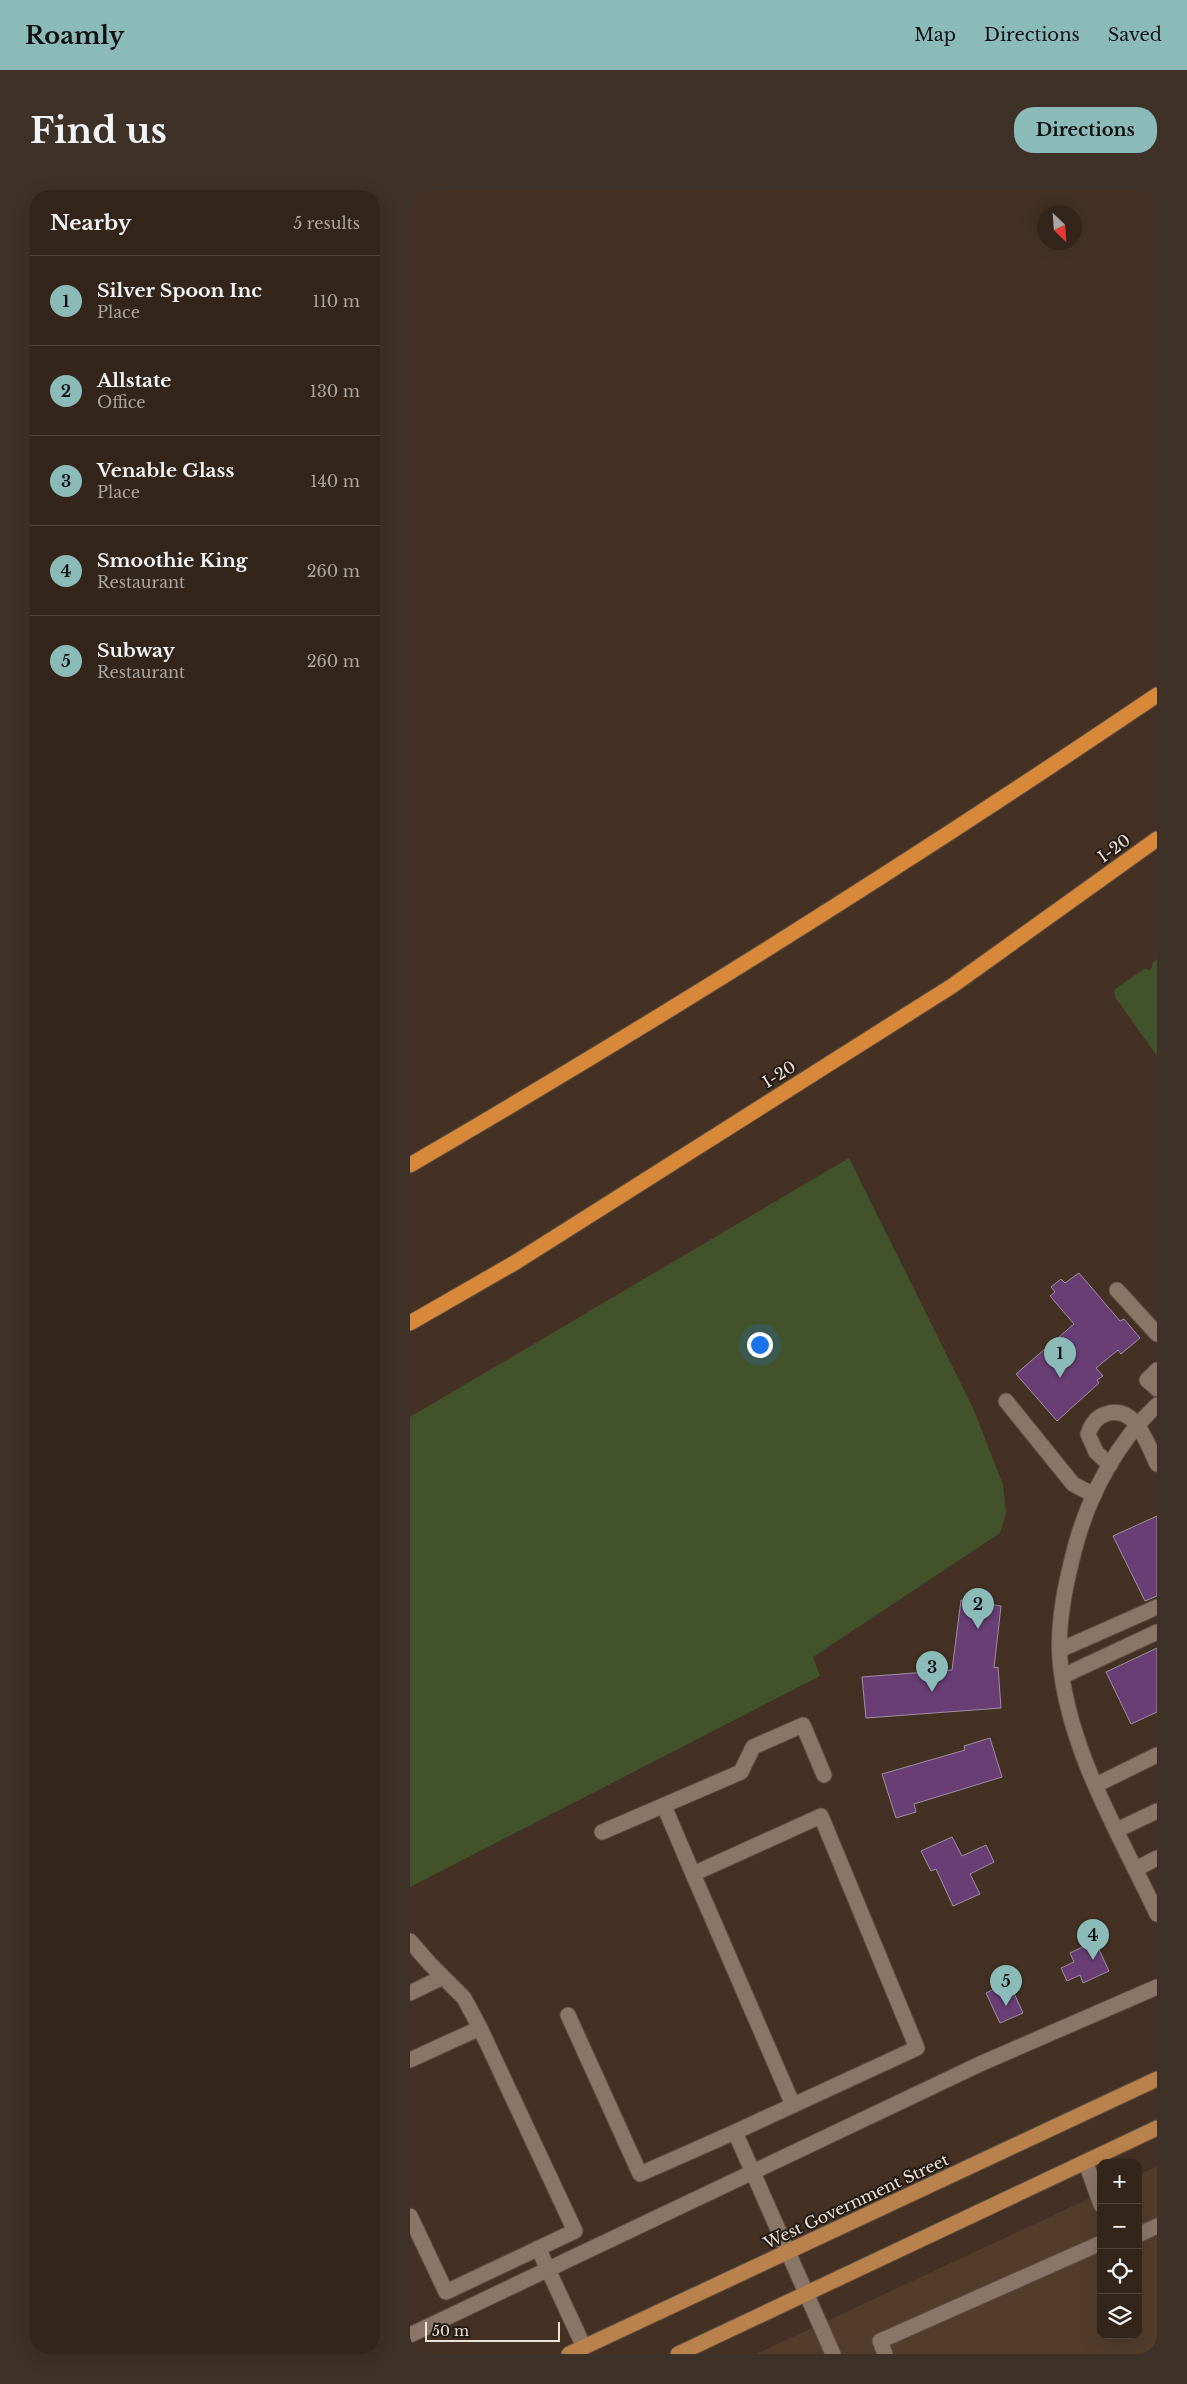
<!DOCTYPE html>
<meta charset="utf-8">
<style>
:root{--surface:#33251a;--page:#3e3127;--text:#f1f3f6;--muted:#a9a5a2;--line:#4e4239;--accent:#8bbbb9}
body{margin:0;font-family:"Libre Baskerville",serif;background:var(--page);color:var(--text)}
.controls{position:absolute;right:15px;bottom:15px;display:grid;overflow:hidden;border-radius:10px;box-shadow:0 5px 20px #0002}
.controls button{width:45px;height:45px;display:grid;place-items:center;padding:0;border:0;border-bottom:1px solid var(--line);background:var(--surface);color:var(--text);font:25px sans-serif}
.compass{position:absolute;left:627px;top:15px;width:45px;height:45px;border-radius:50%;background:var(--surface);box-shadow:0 5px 20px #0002;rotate:155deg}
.scale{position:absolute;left:15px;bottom:12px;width:135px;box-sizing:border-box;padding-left:5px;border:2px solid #ede1d8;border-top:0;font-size:14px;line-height:18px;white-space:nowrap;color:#ede1d8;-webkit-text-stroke:4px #241b15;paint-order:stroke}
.you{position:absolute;left:349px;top:1154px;width:18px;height:18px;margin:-12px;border:4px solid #fff;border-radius:50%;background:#1a73e8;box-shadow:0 0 0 8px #1a73e833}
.badge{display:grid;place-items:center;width:32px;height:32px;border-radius:50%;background:var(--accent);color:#111;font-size:16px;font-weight:700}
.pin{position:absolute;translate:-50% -41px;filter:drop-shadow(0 1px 2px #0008)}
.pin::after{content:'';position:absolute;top:26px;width:18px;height:15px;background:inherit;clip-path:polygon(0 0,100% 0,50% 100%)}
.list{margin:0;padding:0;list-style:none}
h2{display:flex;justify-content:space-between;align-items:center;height:65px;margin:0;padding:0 20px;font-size:21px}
h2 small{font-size:16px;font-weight:400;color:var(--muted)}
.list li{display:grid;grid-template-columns:32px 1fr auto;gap:15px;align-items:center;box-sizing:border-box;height:90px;padding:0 20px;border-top:1px solid var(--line)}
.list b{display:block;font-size:19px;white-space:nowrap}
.list p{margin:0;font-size:16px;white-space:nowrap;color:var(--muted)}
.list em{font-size:16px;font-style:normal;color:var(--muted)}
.icon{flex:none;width:28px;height:28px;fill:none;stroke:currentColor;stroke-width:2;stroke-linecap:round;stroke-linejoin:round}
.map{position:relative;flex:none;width:747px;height:2164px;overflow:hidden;border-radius:20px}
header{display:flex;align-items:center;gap:30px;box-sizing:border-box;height:70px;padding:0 25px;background:var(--accent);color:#111}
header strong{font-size:24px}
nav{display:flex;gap:28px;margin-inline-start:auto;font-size:18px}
.intro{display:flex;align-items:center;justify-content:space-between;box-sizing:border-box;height:120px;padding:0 30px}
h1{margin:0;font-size:35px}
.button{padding:12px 22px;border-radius:20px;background:var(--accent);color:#111;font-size:18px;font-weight:700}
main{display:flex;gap:30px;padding:0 30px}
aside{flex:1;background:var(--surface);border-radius:20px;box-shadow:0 5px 20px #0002}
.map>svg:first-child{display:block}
.built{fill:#533c2a}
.green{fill:#42532c}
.building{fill:#683e74;stroke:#9f8fa4}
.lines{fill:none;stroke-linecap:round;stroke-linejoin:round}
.minor-casing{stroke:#5d4d41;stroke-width:17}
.major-casing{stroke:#5d4d41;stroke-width:17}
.highway-casing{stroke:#5d4d41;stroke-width:17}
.minor{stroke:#8b7566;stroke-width:15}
.major{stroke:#b9814b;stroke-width:15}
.highway{stroke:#d78939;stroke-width:15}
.labels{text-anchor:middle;stroke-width:4;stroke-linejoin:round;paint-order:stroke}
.street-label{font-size:16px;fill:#ede1d8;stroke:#241b15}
</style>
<header>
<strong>Roamly</strong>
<nav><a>Map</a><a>Directions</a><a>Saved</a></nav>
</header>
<div class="intro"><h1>Find us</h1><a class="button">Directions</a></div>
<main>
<aside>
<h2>Nearby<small>5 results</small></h2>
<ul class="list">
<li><span class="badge">1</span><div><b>Silver Spoon Inc</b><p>Place</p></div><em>110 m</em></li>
<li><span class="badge">2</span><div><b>Allstate</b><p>Office</p></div><em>130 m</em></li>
<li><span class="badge">3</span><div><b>Venable Glass</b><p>Place</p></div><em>140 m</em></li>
<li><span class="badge">4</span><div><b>Smoothie King</b><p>Restaurant</p></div><em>260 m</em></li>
<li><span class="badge">5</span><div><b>Subway</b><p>Restaurant</p></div><em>260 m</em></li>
</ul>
</aside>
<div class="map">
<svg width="747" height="2164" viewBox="0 0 747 2164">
<rect width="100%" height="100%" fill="#443123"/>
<polygon class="built" points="747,1976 747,2164 346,2164 691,2003 691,2145 728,2145 728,1985"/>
<g class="green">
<polygon points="747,769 747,866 705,807 704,800 734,779 741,780 743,772"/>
<polygon points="439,968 563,1218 593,1295 596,1324 590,1343 403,1467 410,1486 0,1697 0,1227"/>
</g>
<g class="building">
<polygon points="669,1083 710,1131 714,1129 730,1148 711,1164 708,1160 686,1178 693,1186 687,1190 689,1193 647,1231 606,1184 664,1134 640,1106 645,1102 641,1097 651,1089 655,1093"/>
<polygon points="747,1326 747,1406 735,1411 703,1346"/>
<polygon points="551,1410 591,1416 584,1478 588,1477 591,1518 456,1528 452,1487 542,1480"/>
<polygon points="747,1458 747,1522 721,1534 696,1482"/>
<polygon points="580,1548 592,1587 504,1614 506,1622 486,1628 472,1584 555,1560 554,1556"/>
<polygon points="542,1647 552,1666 576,1655 584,1672 560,1684 570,1704 543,1716 526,1679 521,1681 511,1661"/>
<polygon points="685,1751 699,1781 673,1793 670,1785 657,1791 651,1778 664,1772 660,1763"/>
<polygon points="599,1792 613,1823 590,1833 576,1803"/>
</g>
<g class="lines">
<defs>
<g id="minor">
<polyline points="707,1100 747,1144"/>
<polyline points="747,1180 737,1190 747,1199"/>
<polyline points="596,1211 663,1294 684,1305"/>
<path d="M747,1215C708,1251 680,1303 666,1354C656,1391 647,1432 650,1470C658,1560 709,1643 747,1724"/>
<path d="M700,1275L686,1262L678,1244C681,1235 686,1227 696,1224C726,1214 737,1254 747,1274"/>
<polyline points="650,1460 747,1417"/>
<polyline points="653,1486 747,1442"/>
<polyline points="686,1595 747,1565"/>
<polyline points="254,1616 283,1684"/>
<polyline points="707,1640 747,1621"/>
<polyline points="192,1642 331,1582 343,1557 393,1535 414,1585"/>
<polyline points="726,1679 747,1668"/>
<polyline points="0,1751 20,1774 54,1808 70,1838"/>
<polyline points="0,1803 33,1787"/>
<polyline points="158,1825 230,1984 325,1942"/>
<polyline points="0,1870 70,1838 165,2041 36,2102 0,2026"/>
<polyline points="383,1915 283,1684 411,1626 507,1858 325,1942 423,2164"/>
<polyline points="676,1973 691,2015"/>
<polyline points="728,2045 747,2036"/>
<polyline points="128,2058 174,2157"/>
<polyline points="0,2145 570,1874 747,1797"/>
<polyline points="475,2164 470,2151 691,2053"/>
</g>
<g id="major">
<polyline points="159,2164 747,1889"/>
<polyline points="268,2164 747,1938"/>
</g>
<g id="highway">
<path d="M0,975C254,827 503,670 747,505"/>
<polyline points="0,1133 106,1072 542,796 747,649"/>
</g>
</defs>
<use href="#minor" class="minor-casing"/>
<use href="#major" class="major-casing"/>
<use href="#highway" class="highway-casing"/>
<use href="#minor" class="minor"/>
<use href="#major" class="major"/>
<use href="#highway" class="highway"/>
</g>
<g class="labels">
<g class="street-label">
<text transform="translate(704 658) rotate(-36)" y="6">I-20</text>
<text transform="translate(369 884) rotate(-32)" y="6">I-20</text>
<text transform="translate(446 2011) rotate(-25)" y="6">West Government Street</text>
</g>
</g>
</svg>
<div class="controls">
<button>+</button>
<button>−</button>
<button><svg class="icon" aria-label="locate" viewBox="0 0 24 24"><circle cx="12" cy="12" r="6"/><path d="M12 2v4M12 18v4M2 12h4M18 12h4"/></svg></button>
<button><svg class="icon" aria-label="layers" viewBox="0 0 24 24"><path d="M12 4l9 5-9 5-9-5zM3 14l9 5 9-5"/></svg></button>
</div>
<svg class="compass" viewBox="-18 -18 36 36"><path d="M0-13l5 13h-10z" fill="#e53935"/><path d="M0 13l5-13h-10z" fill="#a9a5a2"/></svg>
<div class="scale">50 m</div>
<div class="you"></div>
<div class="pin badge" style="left:650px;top:1188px">1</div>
<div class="pin badge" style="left:568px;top:1439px">2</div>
<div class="pin badge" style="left:522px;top:1502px">3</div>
<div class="pin badge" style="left:683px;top:1770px">4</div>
<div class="pin badge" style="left:596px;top:1816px">5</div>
</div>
</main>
